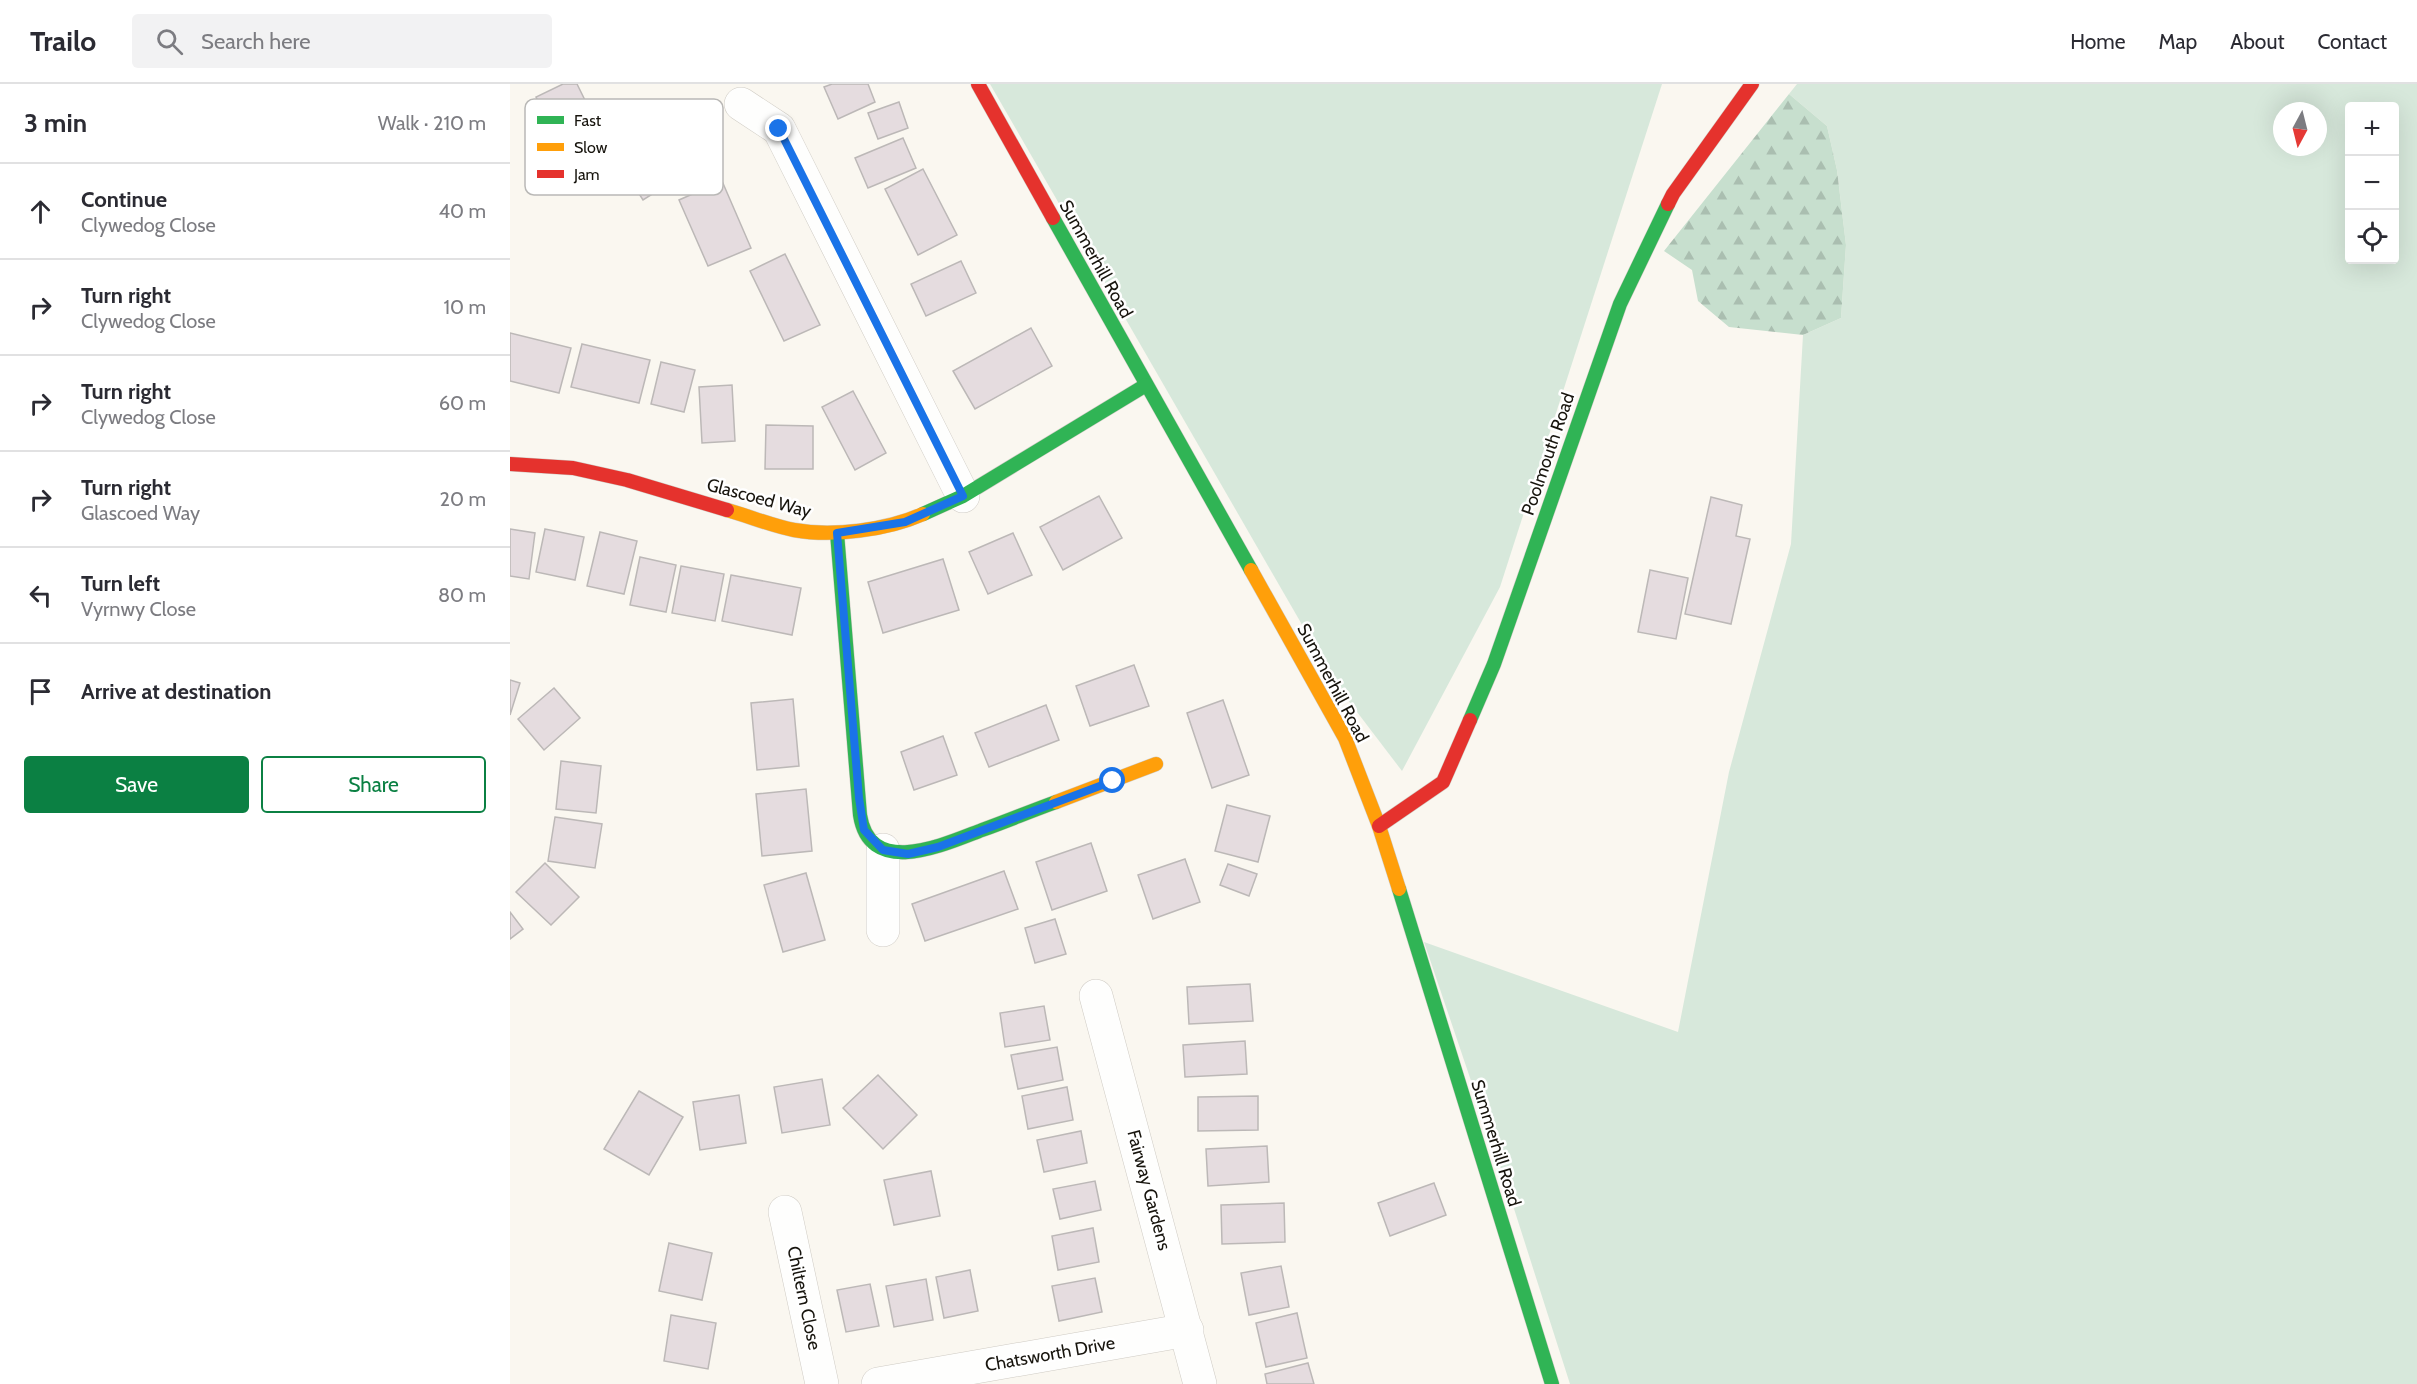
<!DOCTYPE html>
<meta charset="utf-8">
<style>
:root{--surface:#fff;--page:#f2f2f3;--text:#2b2b33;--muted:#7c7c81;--line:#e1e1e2;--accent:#0b8043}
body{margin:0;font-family:Cabin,sans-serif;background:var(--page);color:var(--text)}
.controls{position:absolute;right:18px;top:18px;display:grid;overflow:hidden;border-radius:6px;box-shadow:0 6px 24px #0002}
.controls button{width:54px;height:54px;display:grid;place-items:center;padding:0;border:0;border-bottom:2px solid var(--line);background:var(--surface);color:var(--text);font:30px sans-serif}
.compass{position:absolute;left:1763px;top:18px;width:54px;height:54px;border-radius:50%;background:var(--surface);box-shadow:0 6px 24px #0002;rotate:187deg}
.stop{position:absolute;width:18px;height:18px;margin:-14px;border:4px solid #1a73e8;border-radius:50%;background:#fff}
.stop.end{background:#1a73e8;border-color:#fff;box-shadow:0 2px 6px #0008}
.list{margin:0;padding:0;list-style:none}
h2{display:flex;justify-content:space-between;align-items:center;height:78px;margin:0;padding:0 24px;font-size:26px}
h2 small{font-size:20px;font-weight:400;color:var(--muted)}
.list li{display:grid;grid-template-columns:39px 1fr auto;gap:18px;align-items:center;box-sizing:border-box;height:96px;padding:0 24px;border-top:2px solid var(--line)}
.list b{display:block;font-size:22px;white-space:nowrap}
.list p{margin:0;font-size:20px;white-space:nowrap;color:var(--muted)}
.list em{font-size:20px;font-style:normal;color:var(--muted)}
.actions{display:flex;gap:12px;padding:18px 24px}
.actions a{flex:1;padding:14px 0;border:2px solid var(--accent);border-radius:6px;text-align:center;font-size:21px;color:var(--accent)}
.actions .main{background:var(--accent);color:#fff}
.icon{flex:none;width:33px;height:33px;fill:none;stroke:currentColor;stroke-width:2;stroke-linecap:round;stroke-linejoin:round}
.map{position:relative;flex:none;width:1907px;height:1300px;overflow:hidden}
header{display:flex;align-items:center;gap:36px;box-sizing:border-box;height:84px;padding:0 30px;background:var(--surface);border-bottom:2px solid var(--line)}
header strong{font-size:28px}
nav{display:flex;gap:33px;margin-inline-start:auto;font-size:21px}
.search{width:420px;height:54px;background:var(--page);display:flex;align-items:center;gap:15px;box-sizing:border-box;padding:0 21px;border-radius:6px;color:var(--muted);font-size:22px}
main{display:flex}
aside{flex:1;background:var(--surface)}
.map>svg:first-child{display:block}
.green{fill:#d7e8db;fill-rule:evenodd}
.forest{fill:url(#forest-firs)}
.building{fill:#e5dcdf;stroke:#bcb8b7;stroke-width:1.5}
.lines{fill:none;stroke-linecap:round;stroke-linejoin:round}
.street-casing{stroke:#cfcbc4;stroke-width:34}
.fast-casing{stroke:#cfcbc4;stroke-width:15}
.slow-casing{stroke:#cfcbc4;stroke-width:15}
.jam-casing{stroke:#cfcbc4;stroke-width:15}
.street{stroke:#fefefd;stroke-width:33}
.fast{stroke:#30b455;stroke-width:14}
.slow{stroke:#ff9f0a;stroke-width:14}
.jam{stroke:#e5322d;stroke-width:14}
.route{stroke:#1a73e8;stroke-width:8}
.labels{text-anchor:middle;stroke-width:5;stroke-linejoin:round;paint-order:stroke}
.street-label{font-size:18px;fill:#17140d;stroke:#fff}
.key{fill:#fff;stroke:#b9b8b6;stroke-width:1.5}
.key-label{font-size:16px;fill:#17140d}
</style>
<header>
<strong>Trailo</strong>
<div class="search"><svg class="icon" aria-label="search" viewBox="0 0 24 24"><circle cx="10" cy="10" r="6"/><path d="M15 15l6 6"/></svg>Search here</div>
<nav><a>Home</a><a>Map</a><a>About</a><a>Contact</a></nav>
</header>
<main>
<aside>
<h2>3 min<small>Walk · 210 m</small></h2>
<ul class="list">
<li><svg class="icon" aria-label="ahead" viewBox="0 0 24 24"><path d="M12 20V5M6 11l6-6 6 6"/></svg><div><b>Continue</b><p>Clywedog Close</p></div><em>40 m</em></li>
<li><svg class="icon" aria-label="right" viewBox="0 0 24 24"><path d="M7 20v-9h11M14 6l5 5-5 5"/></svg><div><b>Turn right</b><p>Clywedog Close</p></div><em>10 m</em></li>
<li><svg class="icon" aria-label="right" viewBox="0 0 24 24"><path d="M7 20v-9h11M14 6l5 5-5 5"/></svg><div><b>Turn right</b><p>Clywedog Close</p></div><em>60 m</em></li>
<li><svg class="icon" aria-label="right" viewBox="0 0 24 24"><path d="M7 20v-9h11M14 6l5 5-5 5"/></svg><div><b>Turn right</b><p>Glascoed Way</p></div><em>20 m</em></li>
<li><svg class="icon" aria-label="left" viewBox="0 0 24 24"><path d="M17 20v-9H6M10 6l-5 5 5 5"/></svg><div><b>Turn left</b><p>Vyrnwy Close</p></div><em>80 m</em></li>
<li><svg class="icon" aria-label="arrive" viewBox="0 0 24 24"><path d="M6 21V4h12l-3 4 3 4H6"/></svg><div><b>Arrive at destination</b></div></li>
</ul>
<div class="actions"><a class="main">Save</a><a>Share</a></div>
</aside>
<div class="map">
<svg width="1907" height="1300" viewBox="0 0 1907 1300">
<defs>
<pattern id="forest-firs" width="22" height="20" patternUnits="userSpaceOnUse" patternTransform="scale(1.5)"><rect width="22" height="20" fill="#c7dfce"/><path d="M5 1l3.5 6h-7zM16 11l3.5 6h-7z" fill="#aabeb0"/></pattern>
</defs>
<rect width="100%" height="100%" fill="#faf7f0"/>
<g class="green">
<polygon points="480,0 1152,0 990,503 892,687 828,603"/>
<path d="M1287,0H1907V1300H1060L998,1106L914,858L1168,948L1219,688L1281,460L1293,251L1331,234L1336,161L1327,86L1317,42L1279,10ZM1840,22H1884V176H1840ZM1772,27H1808V63H1772Z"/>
</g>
<polygon class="forest" points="1279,10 1317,42 1327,86 1336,161 1331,234 1293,251 1219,243 1188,217 1182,186 1154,167"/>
<g class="building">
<polygon points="53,0 67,0 94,55 55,73 26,13"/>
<polygon points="322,0 358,0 365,18 328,35 314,3"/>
<polygon points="389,18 398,44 368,55 358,29"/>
<polygon points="393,54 406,84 358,104 345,74"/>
<polygon points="158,70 171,92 133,116 119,94"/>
<polygon points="413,85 447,151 408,171 375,105"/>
<polygon points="212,97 241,164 198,182 169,116"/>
<polygon points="275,170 310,241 274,257 240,187"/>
<polygon points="451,177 466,209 416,232 401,200"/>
<polygon points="521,244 542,282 465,325 443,287"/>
<polygon points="0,249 61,264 49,309 0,297"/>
<polygon points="72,260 140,276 129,319 61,303"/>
<polygon points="151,278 185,286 174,328 141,320"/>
<polygon points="222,301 225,357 192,359 189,303"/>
<polygon points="343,307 376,369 345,386 312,323"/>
<polygon points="256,341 303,342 303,385 255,385"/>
<polygon points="589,412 612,454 553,486 530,443"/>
<polygon points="1201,413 1232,421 1226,452 1240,455 1221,540 1175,530"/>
<polygon points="0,445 25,449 19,495 0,492"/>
<polygon points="35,445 74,453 65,496 26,488"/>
<polygon points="90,448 127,457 114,510 77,502"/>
<polygon points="503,449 522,491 478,510 459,468"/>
<polygon points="130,473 166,481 156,528 120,521"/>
<polygon points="433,475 449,526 373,549 358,498"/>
<polygon points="171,482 214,490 205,537 162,529"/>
<polygon points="1140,486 1178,494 1166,555 1128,548"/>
<polygon points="221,491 291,504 282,551 212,537"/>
<polygon points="624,581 639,622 580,642 566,602"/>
<polygon points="0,596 10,599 0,631"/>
<polygon points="44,604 70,634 34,666 8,635"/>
<polygon points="283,615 289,682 247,686 241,619"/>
<polygon points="713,616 739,691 702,704 677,629"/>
<polygon points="536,621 549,656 479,683 465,649"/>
<polygon points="433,652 447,691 404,706 391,668"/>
<polygon points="51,677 91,682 86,729 46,725"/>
<polygon points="296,705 302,767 252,772 246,710"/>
<polygon points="717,721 760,732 748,778 705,767"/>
<polygon points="45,733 92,740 85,784 38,777"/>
<polygon points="581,759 597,807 542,826 526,778"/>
<polygon points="675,775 690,818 643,835 628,791"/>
<polygon points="35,779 69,813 41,841 6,808"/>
<polygon points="718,780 747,790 739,812 710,801"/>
<polygon points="494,787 508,825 415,857 402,820"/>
<polygon points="296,789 315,856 273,868 254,801"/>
<polygon points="0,828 13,845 0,855"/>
<polygon points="545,835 556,870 525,879 515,844"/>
<polygon points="740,900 743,937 679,940 677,903"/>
<polygon points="534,922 540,956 495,963 490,929"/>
<polygon points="735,957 737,990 675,993 673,961"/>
<polygon points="547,963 553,996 508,1005 501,971"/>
<polygon points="368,991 407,1031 373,1065 333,1024"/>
<polygon points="312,995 320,1041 272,1049 264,1003"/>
<polygon points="557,1003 563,1036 518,1045 512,1012"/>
<polygon points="129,1007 173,1033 139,1091 94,1065"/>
<polygon points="229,1011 236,1059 190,1066 183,1018"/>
<polygon points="748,1012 748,1046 688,1047 688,1013"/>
<polygon points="571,1047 577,1079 534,1088 527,1056"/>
<polygon points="757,1062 759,1098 698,1102 696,1065"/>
<polygon points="421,1087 430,1132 384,1141 374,1096"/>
<polygon points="585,1097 591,1126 550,1135 543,1105"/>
<polygon points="924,1099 936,1131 880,1152 868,1119"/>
<polygon points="774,1119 775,1158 712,1160 711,1121"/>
<polygon points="583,1144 589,1178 548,1186 542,1152"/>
<polygon points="159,1159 202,1169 192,1216 149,1207"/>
<polygon points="771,1182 779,1223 739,1231 731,1189"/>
<polygon points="460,1186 468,1227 434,1234 426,1193"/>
<polygon points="585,1194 592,1228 549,1237 542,1202"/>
<polygon points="416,1195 423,1236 384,1243 376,1202"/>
<polygon points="360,1200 369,1242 336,1248 327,1206"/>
<polygon points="787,1229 797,1274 756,1283 746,1239"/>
<polygon points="161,1231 206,1239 198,1285 154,1277"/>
<polygon points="798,1279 804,1300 757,1300 755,1290"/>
</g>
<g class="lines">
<defs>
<g id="street">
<polyline points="231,20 269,45 453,412"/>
<polyline points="373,766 373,846"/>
<polyline points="586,912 690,1300"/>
<polyline points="275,1128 312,1300"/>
<polyline points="368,1300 677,1246"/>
</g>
<g id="fast">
<polyline points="543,134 741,486"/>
<polyline points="413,430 453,412 636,301"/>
<path d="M327,449L350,731C360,795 435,760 472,746C497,737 521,727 546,718"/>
<polyline points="960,636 984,580 1110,220 1158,120"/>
<polyline points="889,805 1042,1300"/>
</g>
<g id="slow">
<path d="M217,426C239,432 262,442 284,446C323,453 377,446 413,430"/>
<polyline points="741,486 835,654 869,742 889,805"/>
<polyline points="546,718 646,680"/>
</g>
<g id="jam">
<polyline points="468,0 543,134"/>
<polyline points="1158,120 1163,110 1242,0"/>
<polyline points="0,380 63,384 117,396 217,426"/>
<polyline points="869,742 933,698 960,636"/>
</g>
</defs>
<use href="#street" class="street-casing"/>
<use href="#fast" class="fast-casing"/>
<use href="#slow" class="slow-casing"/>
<use href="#jam" class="jam-casing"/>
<use href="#street" class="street"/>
<use href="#fast" class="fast"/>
<use href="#slow" class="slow"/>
<use href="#jam" class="jam"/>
</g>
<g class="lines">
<polyline class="route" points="269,45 453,412 395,438 327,449 349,714 354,746 373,766 398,770 428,763 603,697"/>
</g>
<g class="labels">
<g class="street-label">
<text transform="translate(586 175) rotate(61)" y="6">Summerhill Road</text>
<text transform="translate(1038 370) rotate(-71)" y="6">Poolmouth Road</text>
<text transform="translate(249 414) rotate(15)" y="6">Glascoed Way</text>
<text transform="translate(823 599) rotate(62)" y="6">Summerhill Road</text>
<text transform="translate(986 1059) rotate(73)" y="6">Summerhill Road</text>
<text transform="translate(639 1106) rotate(75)" y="6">Fairway Gardens</text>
<text transform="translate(294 1214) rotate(78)" y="6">Chiltern Close</text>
<text transform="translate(540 1270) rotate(-10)" y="6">Chatsworth Drive</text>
</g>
</g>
<rect x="15" y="15" width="198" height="96" rx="9" class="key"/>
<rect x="27" y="32" width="27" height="8" fill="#30b455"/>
<rect x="27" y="59" width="27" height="8" fill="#ff9f0a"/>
<rect x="27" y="86" width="27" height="8" fill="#e5322d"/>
<g class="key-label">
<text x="64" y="42">Fast</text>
<text x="64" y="69">Slow</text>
<text x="64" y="96">Jam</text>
</g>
</svg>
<div class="controls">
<button>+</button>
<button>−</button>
<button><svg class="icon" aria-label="locate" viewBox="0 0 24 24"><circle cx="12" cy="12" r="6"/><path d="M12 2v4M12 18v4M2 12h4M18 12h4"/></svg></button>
</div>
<svg class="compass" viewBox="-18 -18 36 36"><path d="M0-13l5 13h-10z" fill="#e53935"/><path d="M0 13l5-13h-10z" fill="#7c7c81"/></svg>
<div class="stop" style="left:603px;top:697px"></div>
<div class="stop end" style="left:269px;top:45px"></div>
</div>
</main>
